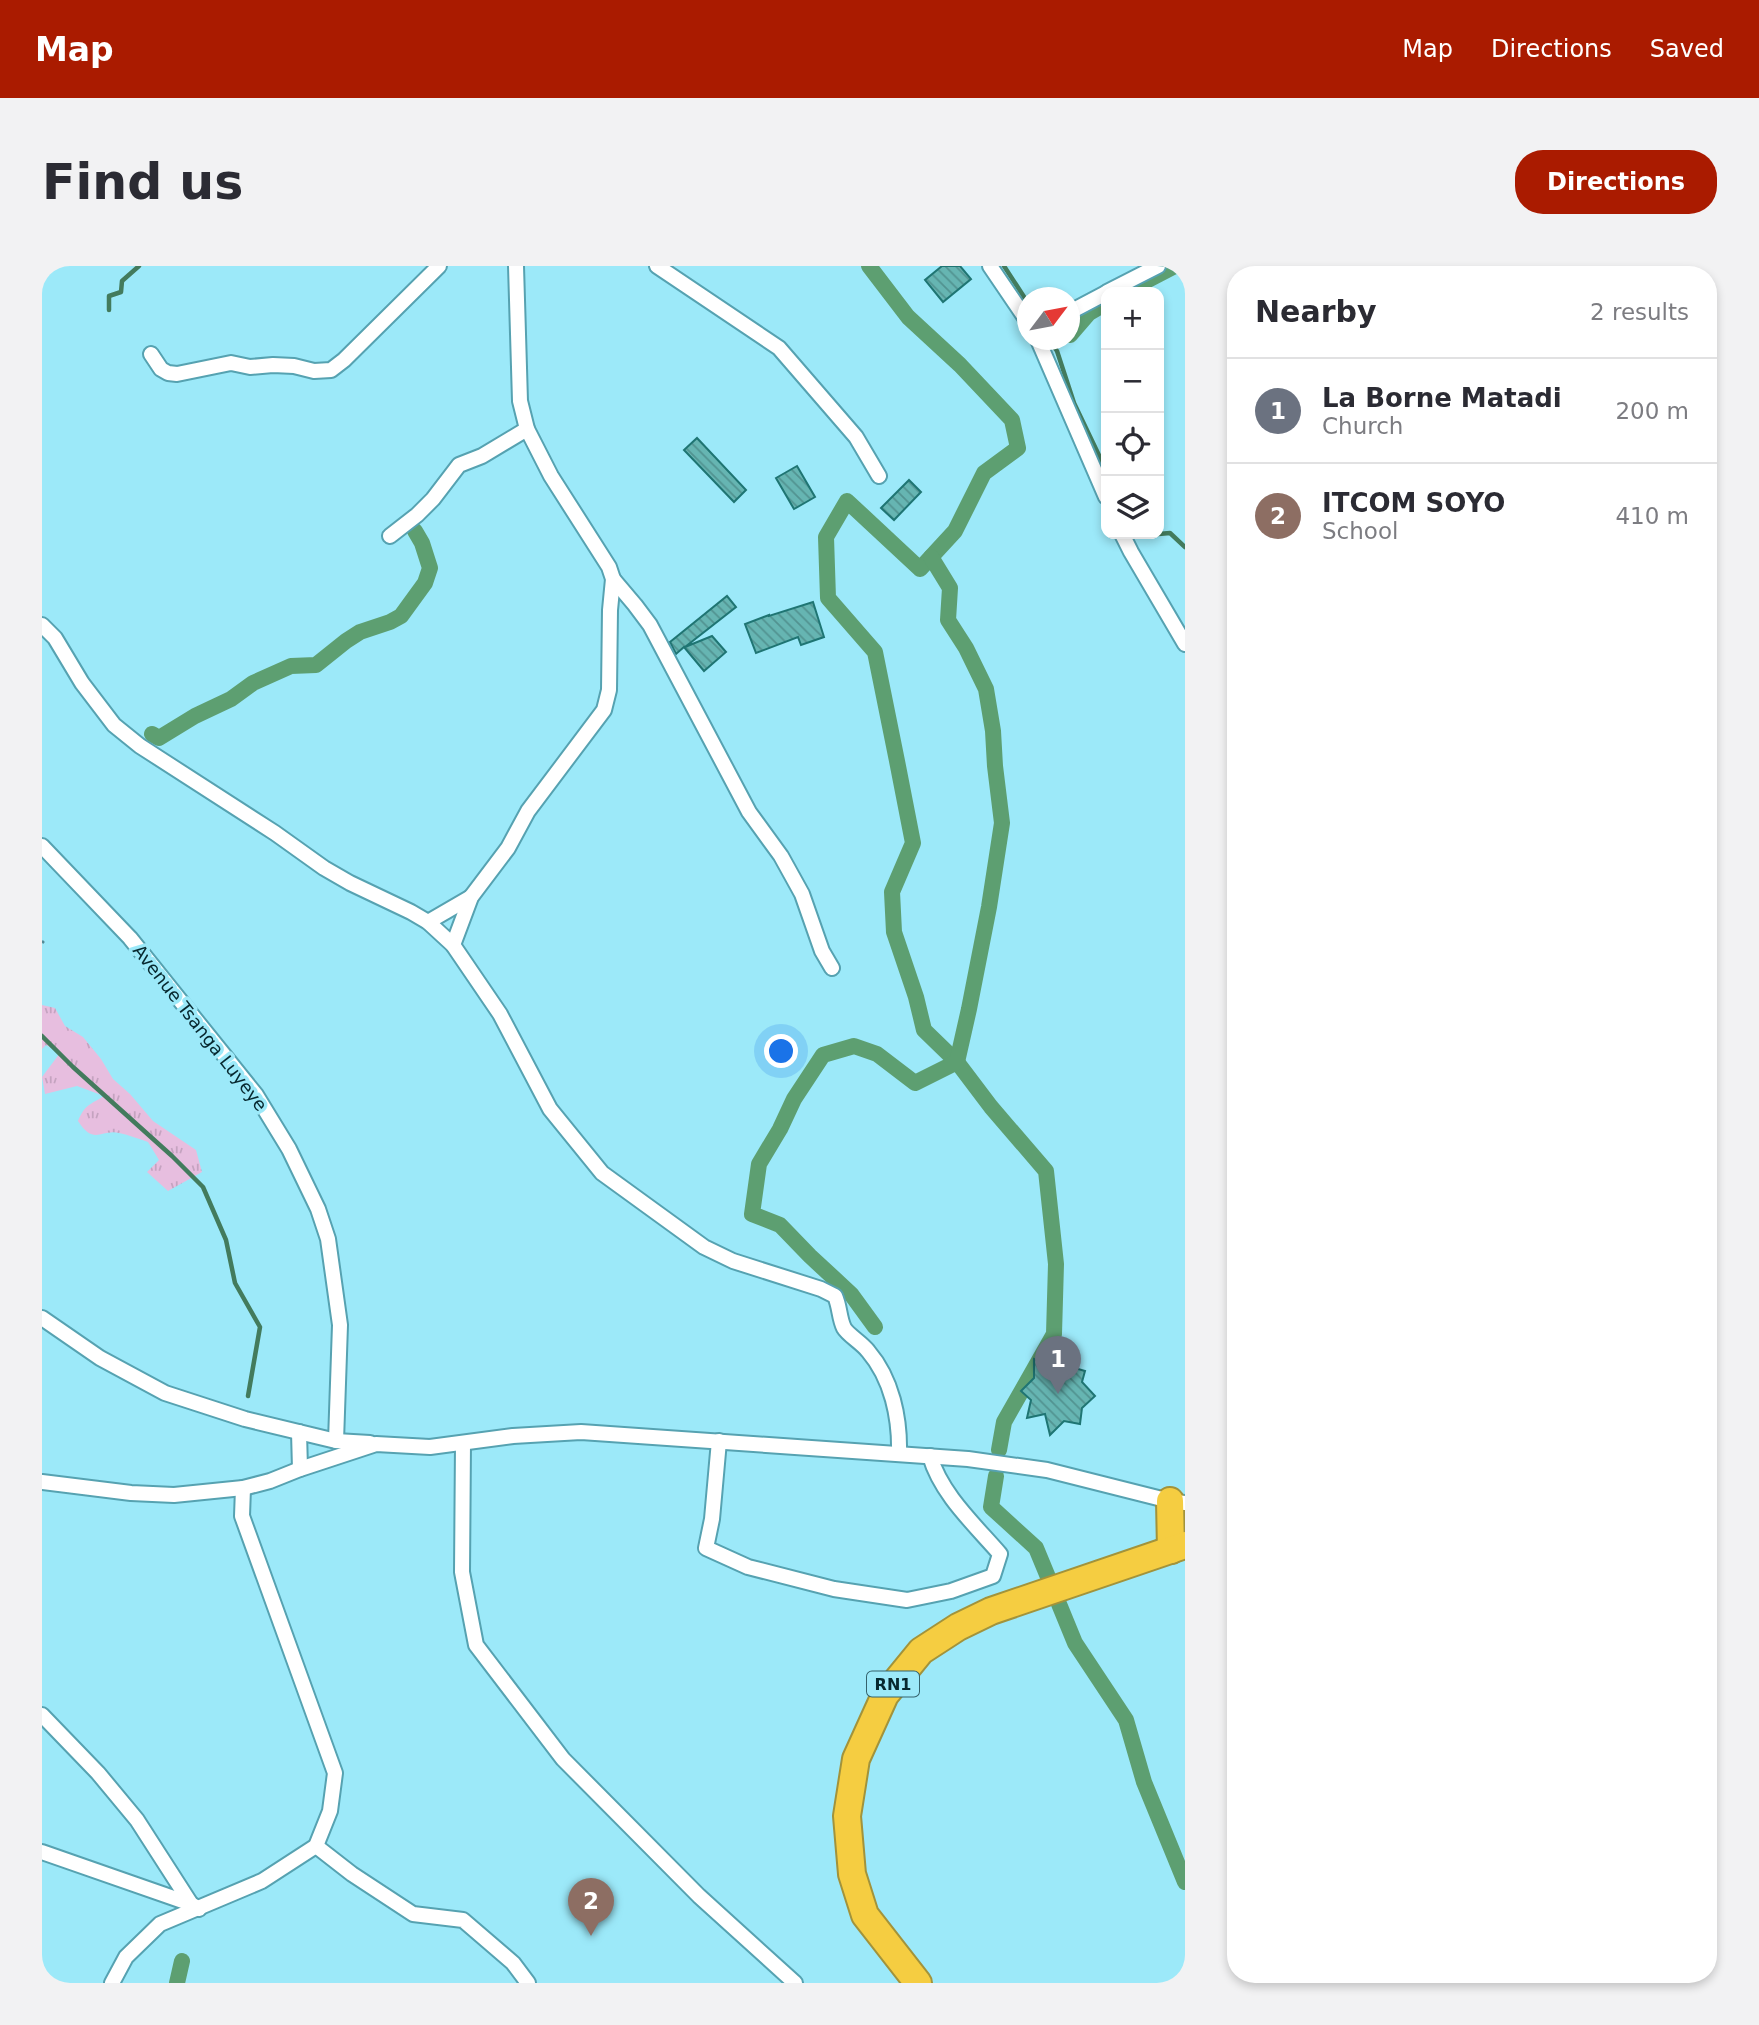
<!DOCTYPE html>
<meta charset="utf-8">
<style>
:root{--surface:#fff;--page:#f2f2f3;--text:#2b2b33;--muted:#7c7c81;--line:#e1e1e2;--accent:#aa1b00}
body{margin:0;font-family:"DejaVu Sans",sans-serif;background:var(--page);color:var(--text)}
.controls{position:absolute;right:21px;top:21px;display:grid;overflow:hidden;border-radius:14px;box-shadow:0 4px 10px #0003}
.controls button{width:63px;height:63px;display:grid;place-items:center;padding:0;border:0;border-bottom:2px solid var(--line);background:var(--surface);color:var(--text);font:35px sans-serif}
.compass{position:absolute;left:975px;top:21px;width:63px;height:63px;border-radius:50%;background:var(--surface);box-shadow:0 4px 10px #0003;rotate:58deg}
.you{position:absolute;left:740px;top:786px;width:24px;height:24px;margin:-18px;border:5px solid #fff;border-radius:50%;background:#1a73e8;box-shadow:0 0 0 10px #1a73e833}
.badge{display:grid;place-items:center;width:46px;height:46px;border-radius:50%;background:var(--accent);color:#fff;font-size:23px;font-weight:700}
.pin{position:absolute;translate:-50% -58px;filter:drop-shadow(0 2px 4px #0008)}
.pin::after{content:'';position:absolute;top:37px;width:24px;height:21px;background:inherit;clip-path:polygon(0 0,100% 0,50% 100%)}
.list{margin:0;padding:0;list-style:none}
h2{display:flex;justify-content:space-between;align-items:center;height:91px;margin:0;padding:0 28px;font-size:30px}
h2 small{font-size:23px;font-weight:400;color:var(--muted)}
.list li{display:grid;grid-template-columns:46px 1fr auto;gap:21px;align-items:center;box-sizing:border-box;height:105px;padding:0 28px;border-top:2px solid var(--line)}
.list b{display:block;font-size:26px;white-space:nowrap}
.list p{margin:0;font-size:23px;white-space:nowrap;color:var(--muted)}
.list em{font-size:23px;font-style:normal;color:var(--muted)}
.icon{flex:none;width:38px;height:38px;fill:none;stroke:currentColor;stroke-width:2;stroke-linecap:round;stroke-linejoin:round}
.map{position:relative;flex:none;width:1143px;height:1717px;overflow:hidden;border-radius:28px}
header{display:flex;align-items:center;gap:42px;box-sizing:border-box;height:98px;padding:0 35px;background:var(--accent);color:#fff}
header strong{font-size:33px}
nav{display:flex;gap:38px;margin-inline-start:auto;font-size:24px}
.intro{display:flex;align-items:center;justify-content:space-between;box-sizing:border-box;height:168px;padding:0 42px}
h1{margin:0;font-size:49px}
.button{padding:18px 32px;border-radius:28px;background:var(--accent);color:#fff;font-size:24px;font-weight:700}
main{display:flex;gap:42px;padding:0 42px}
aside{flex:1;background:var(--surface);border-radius:28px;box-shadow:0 4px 10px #0003}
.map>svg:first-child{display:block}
.grass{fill:url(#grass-tufts)}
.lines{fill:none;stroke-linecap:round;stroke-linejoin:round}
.stream{stroke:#437b5d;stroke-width:4.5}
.canal{stroke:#5d9f71;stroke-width:16}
.building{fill:url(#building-back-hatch);stroke:#1f7573;stroke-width:2}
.street-casing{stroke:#56a2b1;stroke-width:18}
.highway-casing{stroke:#a2933b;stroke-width:30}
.path{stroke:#538a96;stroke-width:2.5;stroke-dasharray:5 5;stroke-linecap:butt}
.street{stroke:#fff;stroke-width:14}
.highway{stroke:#f5cd41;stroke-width:26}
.labels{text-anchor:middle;stroke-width:7;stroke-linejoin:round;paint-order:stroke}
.shield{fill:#9ce9f9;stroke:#34626c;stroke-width:2}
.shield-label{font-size:16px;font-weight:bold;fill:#07282f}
.street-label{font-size:18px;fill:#07282f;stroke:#9ce9f9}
</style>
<header>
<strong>Map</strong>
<nav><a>Map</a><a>Directions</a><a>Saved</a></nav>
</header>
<div class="intro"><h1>Find us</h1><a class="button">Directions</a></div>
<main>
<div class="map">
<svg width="1143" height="1717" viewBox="0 0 1143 1717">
<defs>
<pattern id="grass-tufts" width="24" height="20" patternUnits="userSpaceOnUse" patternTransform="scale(1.75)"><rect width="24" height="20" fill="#e7bedf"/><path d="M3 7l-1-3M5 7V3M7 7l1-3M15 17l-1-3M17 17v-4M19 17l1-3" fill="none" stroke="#c5a3c0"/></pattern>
<pattern id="building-back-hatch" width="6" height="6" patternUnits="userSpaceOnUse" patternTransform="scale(1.75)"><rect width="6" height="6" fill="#66b5b2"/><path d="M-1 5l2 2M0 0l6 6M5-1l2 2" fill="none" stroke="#529391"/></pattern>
</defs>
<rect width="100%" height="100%" fill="#9ce9f9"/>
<path class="grass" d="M0,739L13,742L23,760L41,771L59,793L71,813L88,828L111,855L154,884L160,906L126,925L105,906L117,894L106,876C97,873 87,869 77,867C59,863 52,880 36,855C43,838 48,839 62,830L35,820L3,828L0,811L18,787L4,779L0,783Z"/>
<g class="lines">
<g class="stream">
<polyline points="962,0 986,37"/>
<polyline points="67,44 67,30 79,26 80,15 97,0"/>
<polyline points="1007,74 1015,85 1032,137 1064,204"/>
<polyline points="1103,268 1105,269 1128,267 1143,281"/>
<polyline points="0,770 31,801 130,890 161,921 184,974 193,1017 218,1061 206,1130"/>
</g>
<g class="canal">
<polyline points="827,0 866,51 918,99 970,154 976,182 942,207 913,265 878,303 805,235 784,271 786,332 833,386 855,495 871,577 850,626 852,666 874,731 882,764 915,796 949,841 1004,905 1014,998 1012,1068 962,1156 957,1184"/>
<polyline points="1083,26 1133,0"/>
<polyline points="1028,69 1047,47 1064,37"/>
<polyline points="110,468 117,472 153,450 189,433 211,417 249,400 274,399 304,375 318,366 348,356 359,350 383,317 388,302 380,277 373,265"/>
<polyline points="833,1061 809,1028 768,990 738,959 710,948 717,898 738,863 752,833 781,789 812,780 835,788 873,817 915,796 927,743 947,641 960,557 953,500 951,465 944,423 924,382 906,354 908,322 889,291"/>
<polyline points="954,1210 949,1241 994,1282 1006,1311"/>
<polyline points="1017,1338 1033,1377 1084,1454 1102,1516 1143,1616"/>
<polyline points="135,1717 140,1695"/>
</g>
</g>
<g class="building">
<polygon points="900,0 918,0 929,13 901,36 883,14"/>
<polygon points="655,172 704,224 692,236 642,184"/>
<polygon points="755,200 773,231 752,243 734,212"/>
<polygon points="867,214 879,226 852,254 839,242"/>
<polygon points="685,330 694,341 643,381 670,370 684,386 662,405 642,381 634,388 628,376"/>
<polygon points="771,336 782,371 759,379 756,371 714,387 703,358 727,349 727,350"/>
<polygon points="1021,1089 1029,1101 1043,1105 1040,1116 1053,1130 1040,1142 1038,1158 1022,1155 1008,1169 1003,1148 985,1152 989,1134 979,1125 992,1112 992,1093 1007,1099"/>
</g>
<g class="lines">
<defs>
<g id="street">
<polyline points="615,0 737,82 814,171 837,210"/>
<polyline points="948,0 986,56"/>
<polyline points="1065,26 1116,0"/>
<polyline points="1028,46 1064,27"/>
<polyline points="996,74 1064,231"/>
<polyline points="109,88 119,103 126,107 135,108 189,97 208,101 231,99 252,100 272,105 289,104 302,94 397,0"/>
<polyline points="1080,268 1089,286 1143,378"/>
<polyline points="348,270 375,249 391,233 417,199 440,190 485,163"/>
<polyline points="571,313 593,339 608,359 707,546 739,590 760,628 780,685 790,702"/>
<path d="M0,359L13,372L40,417L72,459L98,480L233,567L282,602L308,617L369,646L386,656L411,679L458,748L508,843L560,907L662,981L691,995L779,1023L793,1030C798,1041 797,1052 802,1062C806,1069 820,1077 826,1085C850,1113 858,1152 857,1188"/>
<polyline points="0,580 88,672 214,829 247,883 276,943 286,973 298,1059 294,1175"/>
<polyline points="386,656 429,631"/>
<polyline points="411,679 429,631 466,582 486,545 562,444 567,424 568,344 571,313 567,301 509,210 485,163 478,135 474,0"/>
<polyline points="0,1052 58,1092 123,1127 203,1153 294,1175 328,1177"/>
<polyline points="257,1166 258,1203"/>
<path d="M677,1175L670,1253L664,1282L706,1301L792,1323L865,1334L909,1325L951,1310L958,1288C932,1258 899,1228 888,1190"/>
<polyline points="421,1177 420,1306 434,1379 521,1493 657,1630 753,1717"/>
<polyline points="0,1216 89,1227 132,1229 201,1222 228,1215 258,1203 334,1178 388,1181 471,1170 539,1166 926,1193 1005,1204 1128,1235 1143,1237"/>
<polyline points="0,1449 56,1507 95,1554 149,1638 157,1643"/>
<polyline points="274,1580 310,1608 371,1648 421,1654 471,1697 486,1717"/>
<polyline points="0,1586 149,1638"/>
<polyline points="70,1717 84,1691 118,1658 220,1615 274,1580 288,1545 293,1507 200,1250 201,1222"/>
</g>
<g id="highway">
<polyline points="1128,1235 1129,1284"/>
<polyline points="876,1717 823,1649 810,1608 805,1550 814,1493 843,1429 879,1385 916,1361 949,1345 1143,1279"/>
</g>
</defs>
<use href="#street" class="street-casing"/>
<use href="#highway" class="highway-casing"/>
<polyline class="path" points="0,675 2,677"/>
<use href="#street" class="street"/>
<use href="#highway" class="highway"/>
</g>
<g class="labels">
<rect class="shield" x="825" y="1405.5" width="52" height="25" rx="5"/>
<g class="shield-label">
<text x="851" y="1424">RN1</text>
</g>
<g class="street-label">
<text transform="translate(158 762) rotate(52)" y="6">Avenue Tsanga Luyeye</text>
</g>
</g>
</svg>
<div class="controls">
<button>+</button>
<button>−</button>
<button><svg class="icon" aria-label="locate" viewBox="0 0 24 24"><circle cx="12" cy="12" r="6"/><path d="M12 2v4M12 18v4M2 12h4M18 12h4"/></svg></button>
<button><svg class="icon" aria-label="layers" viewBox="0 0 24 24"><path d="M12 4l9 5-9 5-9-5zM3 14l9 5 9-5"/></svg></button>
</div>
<svg class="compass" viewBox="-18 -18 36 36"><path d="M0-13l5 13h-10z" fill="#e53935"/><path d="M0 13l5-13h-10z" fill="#7c7c81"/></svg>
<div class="you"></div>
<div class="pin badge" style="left:1016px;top:1128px;background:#6b7280">1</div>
<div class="pin badge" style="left:549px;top:1670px;background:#8d6e63">2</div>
</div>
<aside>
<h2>Nearby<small>2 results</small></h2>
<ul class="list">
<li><span class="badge" style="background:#6b7280">1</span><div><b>La Borne Matadi</b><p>Church</p></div><em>200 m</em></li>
<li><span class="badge" style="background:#8d6e63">2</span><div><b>ITCOM SOYO</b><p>School</p></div><em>410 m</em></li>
</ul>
</aside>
</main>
